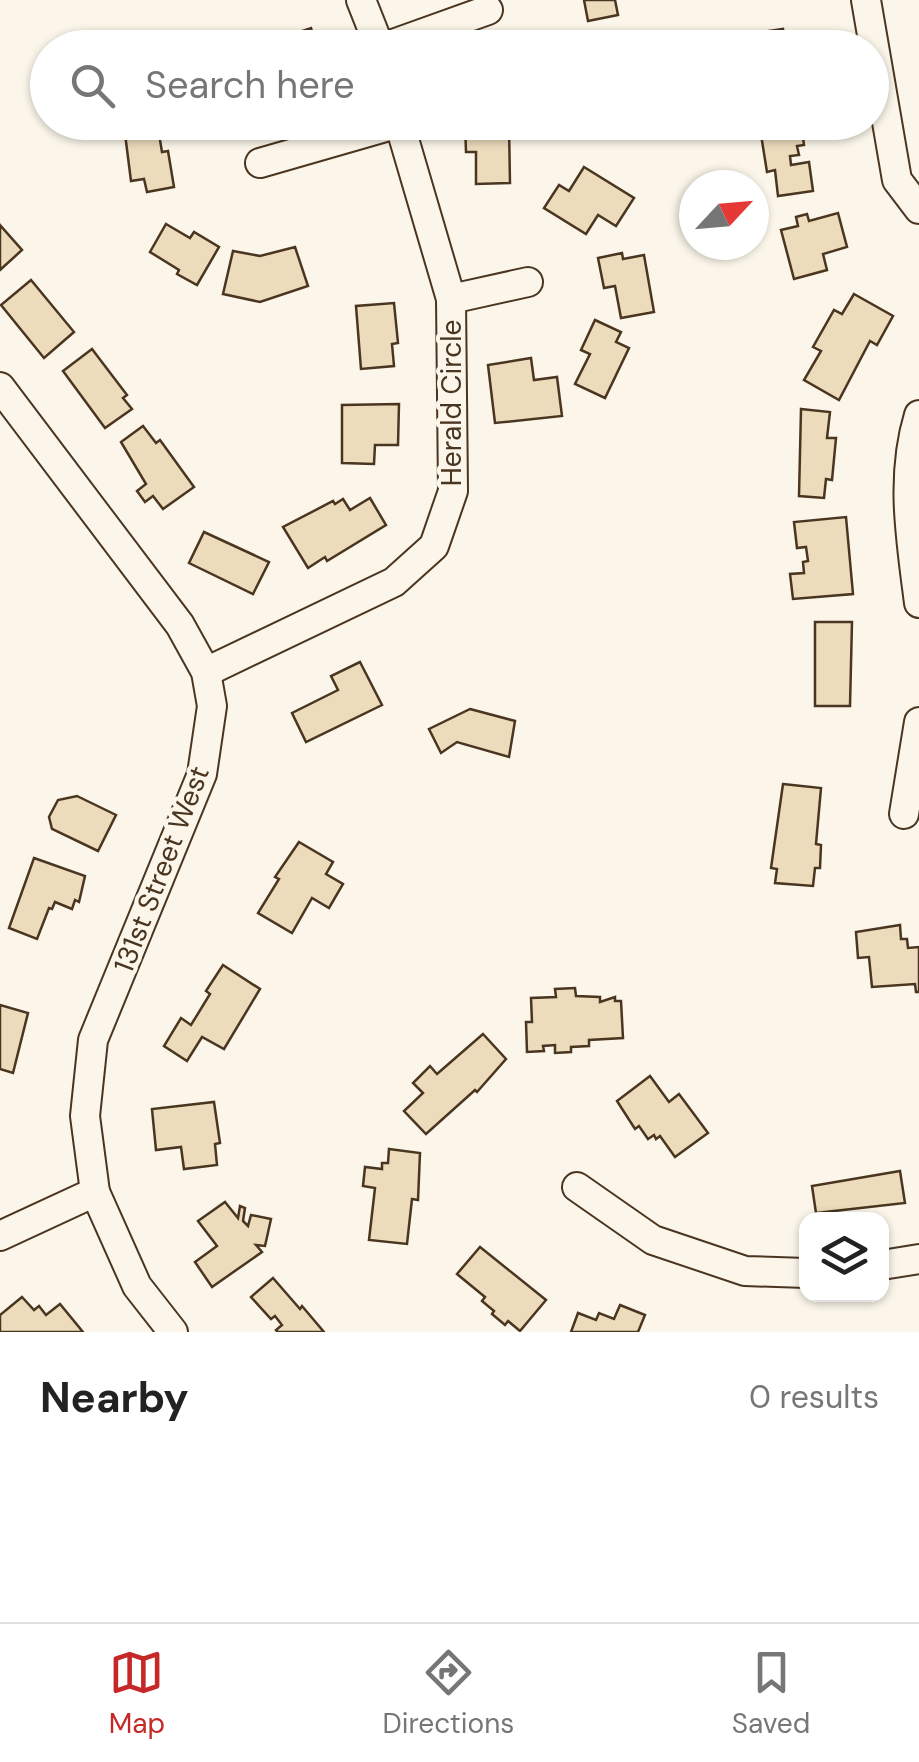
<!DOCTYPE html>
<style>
:root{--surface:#fff;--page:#f6f6f6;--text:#222;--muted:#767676;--line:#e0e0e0;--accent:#c62828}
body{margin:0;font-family:"DM Sans",sans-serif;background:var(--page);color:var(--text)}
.controls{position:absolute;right:30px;bottom:30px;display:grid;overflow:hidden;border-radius:20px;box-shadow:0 2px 8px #0004}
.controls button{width:90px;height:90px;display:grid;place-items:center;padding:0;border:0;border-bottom:2px solid var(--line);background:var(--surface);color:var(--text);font:50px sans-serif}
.compass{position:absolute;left:679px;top:170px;width:90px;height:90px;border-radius:50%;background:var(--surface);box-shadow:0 2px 8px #0004;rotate:64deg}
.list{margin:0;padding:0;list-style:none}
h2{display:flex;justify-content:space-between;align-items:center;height:130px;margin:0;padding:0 40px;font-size:42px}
h2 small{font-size:32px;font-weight:400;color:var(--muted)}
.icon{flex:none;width:55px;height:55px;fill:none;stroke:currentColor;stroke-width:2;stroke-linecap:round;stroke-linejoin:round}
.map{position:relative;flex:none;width:919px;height:1332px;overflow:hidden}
.search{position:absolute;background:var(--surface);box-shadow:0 2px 8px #0004;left:30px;right:30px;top:30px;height:110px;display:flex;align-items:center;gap:25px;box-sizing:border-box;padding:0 35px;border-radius:55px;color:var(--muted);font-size:38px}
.sheet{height:290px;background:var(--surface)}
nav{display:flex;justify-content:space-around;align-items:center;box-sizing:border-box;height:140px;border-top:2px solid var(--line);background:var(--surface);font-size:28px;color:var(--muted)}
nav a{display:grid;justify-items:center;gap:5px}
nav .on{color:var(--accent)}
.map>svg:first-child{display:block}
.building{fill:#ecdcbc;stroke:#4a3520;stroke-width:2.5}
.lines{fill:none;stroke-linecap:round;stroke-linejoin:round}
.minor-casing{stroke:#4a3520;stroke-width:32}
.minor{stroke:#fbf6e9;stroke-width:28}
.labels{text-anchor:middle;stroke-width:8;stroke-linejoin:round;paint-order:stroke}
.street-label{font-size:28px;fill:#4a3520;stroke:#fbf6e9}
</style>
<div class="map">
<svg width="919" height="1332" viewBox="0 0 919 1332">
<rect width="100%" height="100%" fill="#fbf6e9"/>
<g class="building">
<polygon points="584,0 615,0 618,15 588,21"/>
<polygon points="311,28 317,48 254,48 254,47"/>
<polygon points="783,29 786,48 743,48 741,35"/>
<polygon points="142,122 157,122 162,152 168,151 174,187 147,192 144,179 131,181 124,126"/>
<polygon points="465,122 509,126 510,183 476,184 476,152 466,152"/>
<polygon points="759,122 801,122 804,145 797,146 799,155 790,156 791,165 809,162 813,191 778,196 775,170 767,172"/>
<polygon points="584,167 634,198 616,226 598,215 586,234 544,208 559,185 569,191"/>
<polygon points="838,213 847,247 823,254 827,270 794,279 781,230 798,226 796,217 807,214 809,221"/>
<polygon points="166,224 190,238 194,232 219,247 197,285 177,274 179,270 150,252"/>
<polygon points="0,225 22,250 0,270"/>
<polygon points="295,247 308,286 260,302 223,294 233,251 260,256"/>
<polygon points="622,253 623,259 644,255 654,312 621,318 615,286 604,288 598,258"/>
<polygon points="31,280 74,332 44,358 1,305"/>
<polygon points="854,294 893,316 877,345 870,341 839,400 804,380 821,351 813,347 834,310 842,314"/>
<polygon points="394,303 398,343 392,344 394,366 361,369 356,306"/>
<polygon points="595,320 621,332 616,342 629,348 605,398 575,384 590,354 581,350"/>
<polygon points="92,349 127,395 123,398 132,409 105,428 63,371"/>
<polygon points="531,358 534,380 557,377 562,416 495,423 488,365"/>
<polygon points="399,404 398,445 375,445 374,464 342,463 342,405"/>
<polygon points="801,409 830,412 827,438 836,438 832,480 826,479 824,498 799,496"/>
<polygon points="143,426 156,443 160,440 194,487 163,509 153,496 145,502 137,491 146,484 121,442"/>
<polygon points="370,498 386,525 327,561 325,557 308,568 283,527 333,501 335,504 343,499 350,510"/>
<polygon points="846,517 853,594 793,599 790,574 804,573 803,562 808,561 806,547 797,548 794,522"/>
<polygon points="204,532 269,562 253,594 189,563"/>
<polygon points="815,622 852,622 850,706 815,706"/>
<polygon points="360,662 382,705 306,742 292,713 338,690 331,676"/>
<polygon points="470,709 515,721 509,757 457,742 441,753 429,729"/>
<polygon points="783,784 821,788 816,844 821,845 820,868 815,868 813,886 775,883 777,869 771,868"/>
<polygon points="77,796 116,815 98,851 52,829 49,817 58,800"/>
<polygon points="299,842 333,862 326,874 343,884 329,908 312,898 292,933 258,913 279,879 275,877"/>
<polygon points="34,858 85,876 79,902 75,900 72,909 55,902 52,909 49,908 37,939 9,928"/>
<polygon points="900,925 901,939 907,939 908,948 919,947 919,992 916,992 915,984 872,987 869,957 858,958 856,932"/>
<polygon points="223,965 260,989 224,1049 202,1037 187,1061 164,1046 181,1018 191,1025 210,994 206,991"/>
<polygon points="575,988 576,996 600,997 600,1002 615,997 615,1001 621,1001 623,1038 589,1040 589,1046 571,1047 571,1052 555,1053 555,1045 543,1046 544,1051 527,1052 526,1022 532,1022 531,998 556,997 555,989"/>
<polygon points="0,1005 28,1013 13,1073 0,1069"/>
<polygon points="483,1034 506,1059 477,1092 475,1090 426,1134 404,1111 423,1093 413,1083 430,1066 437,1074"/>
<polygon points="650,1076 669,1102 679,1094 708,1133 675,1157 660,1136 656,1139 654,1135 648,1139 639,1126 635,1129 617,1101"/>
<polygon points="214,1102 220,1143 215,1144 217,1165 184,1169 181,1147 156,1150 152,1109"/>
<polygon points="389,1149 420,1153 418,1200 412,1199 407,1244 369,1240 375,1188 363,1186 365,1167 382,1169 382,1163 388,1163"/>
<polygon points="900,1171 905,1203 816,1213 812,1186"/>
<polygon points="225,1202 238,1218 240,1206 245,1208 243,1221 248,1226 251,1215 271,1219 265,1246 256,1245 262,1252 212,1287 195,1262 217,1246 198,1221"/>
<polygon points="480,1247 546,1300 520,1331 508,1321 505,1325 492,1314 494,1311 482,1301 485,1297 457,1274"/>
<polygon points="273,1278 300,1309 302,1306 324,1332 278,1332 276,1330 282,1325 275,1316 271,1319 251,1297"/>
<polygon points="22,1297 34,1310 39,1306 46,1315 60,1304 83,1332 0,1332 0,1315"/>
<polygon points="620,1305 645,1315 638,1332 571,1332 578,1313 596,1320 599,1313 614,1319"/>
</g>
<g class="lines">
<defs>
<g id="minor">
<polyline points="361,0 380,48"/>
<polyline points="866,0 897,180 919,209"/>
<polyline points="382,48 488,10"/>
<polyline points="260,163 399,123"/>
<polyline points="451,299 528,282"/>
<polyline points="0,387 180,625 206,672 212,706 202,774 93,1040 85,1116 95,1192 137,1286 173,1332"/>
<path d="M919,415C900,477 911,540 919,603"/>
<polyline points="206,672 394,582 434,546 453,491 451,299 399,122"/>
<polyline points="904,814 919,722"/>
<polyline points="577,1187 653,1240 745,1271 806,1273"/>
<polyline points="0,1236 95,1192"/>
<polyline points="882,1265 919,1259"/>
</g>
</defs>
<use href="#minor" class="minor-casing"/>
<use href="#minor" class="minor"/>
</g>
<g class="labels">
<g class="street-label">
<text transform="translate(451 403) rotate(-90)" y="10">Herald Circle</text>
<text transform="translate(161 869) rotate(-69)" y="10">131st Street West</text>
</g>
</g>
</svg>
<div class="controls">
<button><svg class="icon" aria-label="layers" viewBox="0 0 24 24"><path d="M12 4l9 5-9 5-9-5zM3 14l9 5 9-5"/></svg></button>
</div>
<svg class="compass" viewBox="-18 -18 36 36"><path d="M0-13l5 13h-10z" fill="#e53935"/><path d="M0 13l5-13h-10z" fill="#767676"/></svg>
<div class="search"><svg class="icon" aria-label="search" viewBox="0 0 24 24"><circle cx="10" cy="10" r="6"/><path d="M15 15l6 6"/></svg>Search here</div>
</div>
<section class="sheet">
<h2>Nearby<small>0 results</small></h2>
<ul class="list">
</ul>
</section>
<nav>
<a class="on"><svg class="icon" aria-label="map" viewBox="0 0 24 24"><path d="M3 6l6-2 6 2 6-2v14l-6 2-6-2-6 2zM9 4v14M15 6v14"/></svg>Map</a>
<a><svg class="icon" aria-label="directions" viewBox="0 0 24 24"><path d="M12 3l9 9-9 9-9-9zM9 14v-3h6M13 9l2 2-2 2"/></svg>Directions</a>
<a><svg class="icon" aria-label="saved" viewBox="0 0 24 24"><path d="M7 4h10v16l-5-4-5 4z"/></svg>Saved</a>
</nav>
